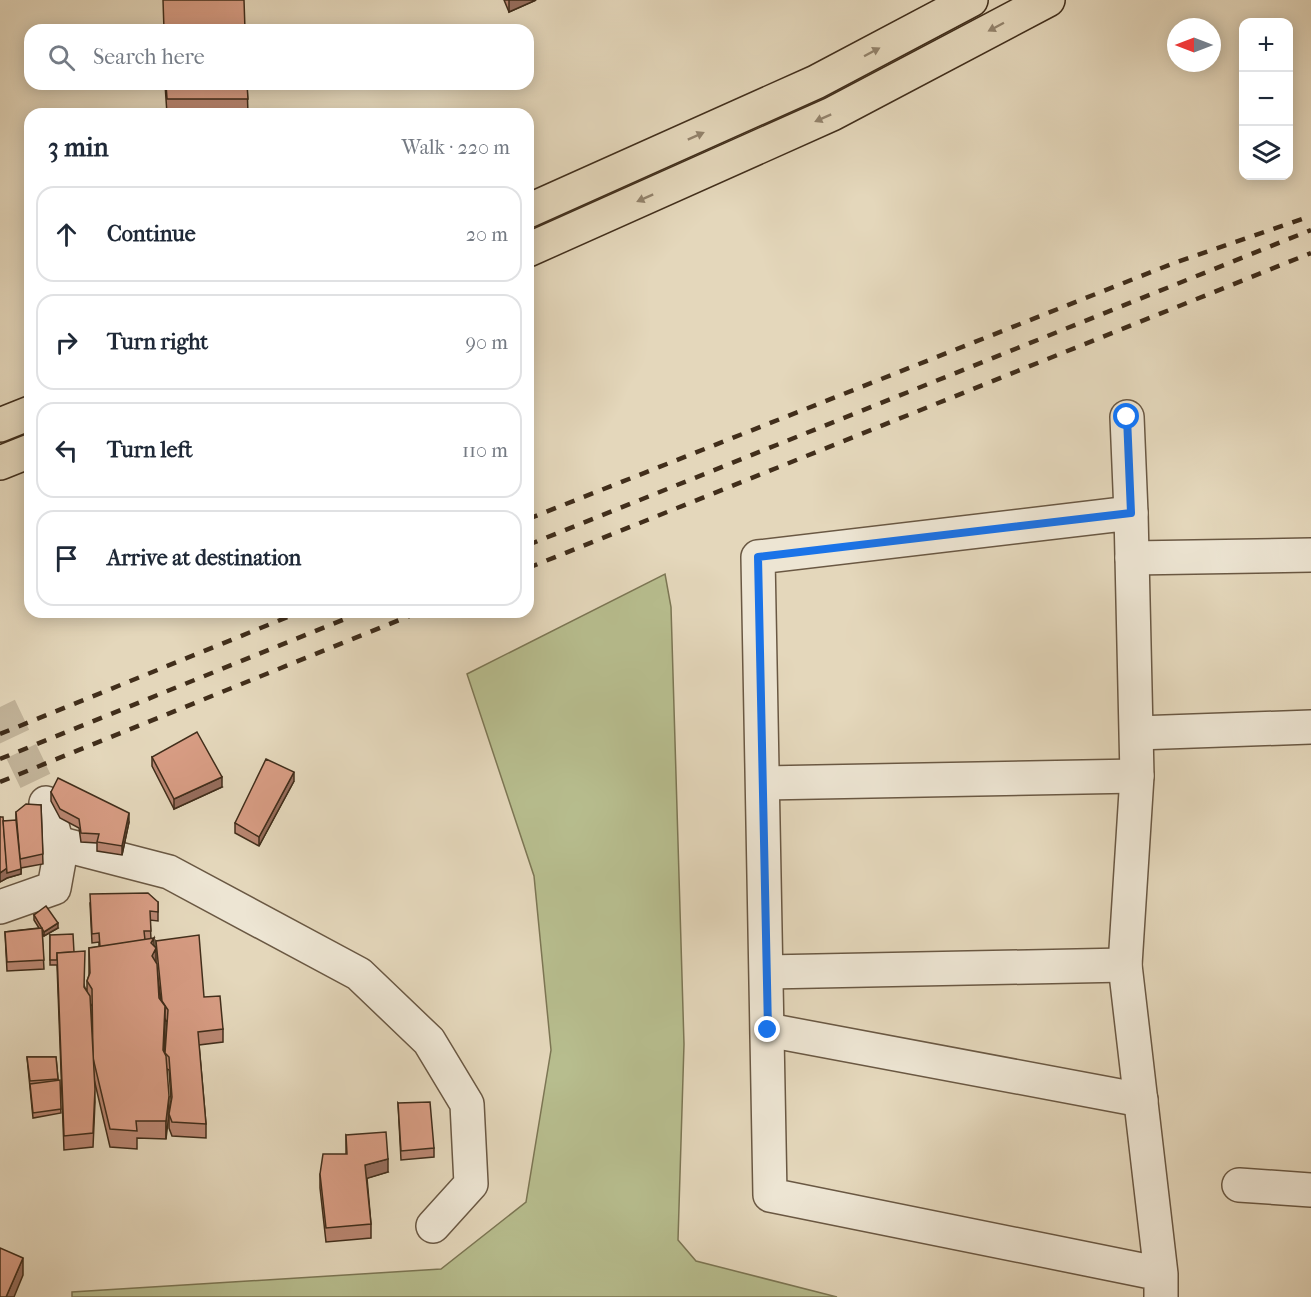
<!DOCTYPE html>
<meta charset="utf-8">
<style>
:root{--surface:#fff;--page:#f6f6f7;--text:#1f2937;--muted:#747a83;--line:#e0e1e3}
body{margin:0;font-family:"IM FELL French Canon",serif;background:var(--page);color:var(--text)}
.controls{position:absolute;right:18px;top:18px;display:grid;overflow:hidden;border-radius:12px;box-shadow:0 3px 15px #0003}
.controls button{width:54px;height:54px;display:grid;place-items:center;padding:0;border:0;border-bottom:2px solid var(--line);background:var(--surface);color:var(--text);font:30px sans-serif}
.compass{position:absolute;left:1167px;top:18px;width:54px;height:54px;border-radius:50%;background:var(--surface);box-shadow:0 3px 15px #0003;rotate:270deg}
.stop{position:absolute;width:18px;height:18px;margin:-14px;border:4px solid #1a73e8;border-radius:50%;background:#fff}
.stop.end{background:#1a73e8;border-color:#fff;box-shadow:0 2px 6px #0008}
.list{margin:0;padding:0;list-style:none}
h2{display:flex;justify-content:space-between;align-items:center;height:78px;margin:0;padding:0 24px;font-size:26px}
h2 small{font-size:20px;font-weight:400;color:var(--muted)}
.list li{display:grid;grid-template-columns:39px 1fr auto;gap:18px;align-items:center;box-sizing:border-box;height:96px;margin:0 12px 12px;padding:0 12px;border:2px solid var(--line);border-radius:18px}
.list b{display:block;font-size:22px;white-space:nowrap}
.list em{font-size:20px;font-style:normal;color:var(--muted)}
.icon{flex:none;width:33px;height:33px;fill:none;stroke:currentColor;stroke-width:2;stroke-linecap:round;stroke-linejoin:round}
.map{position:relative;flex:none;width:1311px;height:1297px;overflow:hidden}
.search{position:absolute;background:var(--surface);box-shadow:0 3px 15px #0003;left:24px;top:24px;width:510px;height:66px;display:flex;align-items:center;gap:15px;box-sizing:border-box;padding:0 21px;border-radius:18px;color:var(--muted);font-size:22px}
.panel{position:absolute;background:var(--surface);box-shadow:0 3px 15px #0003;left:24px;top:108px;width:510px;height:510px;border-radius:18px}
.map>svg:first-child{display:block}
.green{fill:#b7bd8e;stroke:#7c7654;stroke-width:1.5}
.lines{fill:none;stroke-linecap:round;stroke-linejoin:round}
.minor-tunnel{stroke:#c3b59b;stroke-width:33;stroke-dasharray:33 16;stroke-linecap:butt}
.minor-casing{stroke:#6a5843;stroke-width:36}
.major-casing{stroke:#412e1b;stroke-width:36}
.minor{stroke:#ede5d3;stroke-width:33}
.major{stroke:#e4d7bb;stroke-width:33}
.rail{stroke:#412e1b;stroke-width:4.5;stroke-dasharray:10 10;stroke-linecap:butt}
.wall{fill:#b98671;stroke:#412e1b;stroke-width:1.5;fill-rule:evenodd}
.shaded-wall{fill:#966d5c;stroke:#412e1b;stroke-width:1.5}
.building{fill:#d79c83;stroke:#412e1b;stroke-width:1.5}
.oneway{fill:#92826b}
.route{stroke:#1a73e8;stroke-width:8}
</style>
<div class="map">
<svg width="1311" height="1297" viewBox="0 0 1311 1297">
<rect width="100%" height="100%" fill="#e4d7bb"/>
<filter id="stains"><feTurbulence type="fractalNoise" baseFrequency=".00333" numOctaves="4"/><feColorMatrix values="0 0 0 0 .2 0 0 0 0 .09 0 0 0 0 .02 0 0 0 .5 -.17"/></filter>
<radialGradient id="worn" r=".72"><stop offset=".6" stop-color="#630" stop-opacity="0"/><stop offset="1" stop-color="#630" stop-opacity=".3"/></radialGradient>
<polygon class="green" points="665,574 671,607 684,1044 678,1240 696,1261 837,1297 72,1297 72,1292 441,1269 526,1202 551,1050 534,876 467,674"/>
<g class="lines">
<polyline class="minor-tunnel" points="0,707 46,803"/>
<defs>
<g id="minor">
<polyline points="1127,417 1131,513"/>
<polyline points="1132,558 1311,555"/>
<polyline points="1137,733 1311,727"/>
<polyline points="764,783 1137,776"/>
<polyline points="57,843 169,872 359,974 429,1041 467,1104 471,1184 433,1226"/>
<polyline points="0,907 54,888 60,855 46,803"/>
<polyline points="767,972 1125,965"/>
<polyline points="768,1030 1141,1100"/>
<polyline points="1239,1185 1311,1190"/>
<polyline points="1161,1274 770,1195 758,557 1131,513 1137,776 1125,965 1161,1274 1161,1297"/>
</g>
<g id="major">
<polyline points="528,211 816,82 971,0"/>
<polyline points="528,250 832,114 1048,0"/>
<polyline points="0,425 30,413"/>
<polyline points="0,463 30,451"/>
</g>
</defs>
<use href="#minor" class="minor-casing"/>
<use href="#major" class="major-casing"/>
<use href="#minor" class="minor"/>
<use href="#major" class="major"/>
<g class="rail">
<polyline points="528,519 1174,263 1311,216"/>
<polyline points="528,545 1311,230"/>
<polyline points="528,568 1311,253"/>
<polyline points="0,734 300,612"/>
<polyline points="0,759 362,612"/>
<polyline points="0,782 419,612"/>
</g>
</g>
<g class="wall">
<polygon points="504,0 536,0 509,12"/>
<polygon points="165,84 247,84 248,114 167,114"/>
<polygon points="152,757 222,787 174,809 152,766"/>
<polygon points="294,781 259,846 235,833 235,823"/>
<polygon points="51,792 129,822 122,855 97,851 97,843 81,842 79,828 60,818 51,801"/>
<polygon points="41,805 43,864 21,868 21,874 7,878 0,882 0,817 3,821 16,821 16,812"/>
<path d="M158,902V921L150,920L151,939L154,946L156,948V941L204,997L223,1029V1042L199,1045L206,1124V1138L172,1136L169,1128V1114L171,1100L169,1070L167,1069L166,1139L137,1138V1149L110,1147L94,1079L95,1102L93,1147L64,1150L57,965H50V935L74,952L85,988L87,991V981L89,975V948L99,947V942L92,943L90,903ZM157,971L161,1000L159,998ZM90,1003L92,1006L93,1060ZM165,1019L167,1022L165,1053L164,1052Z"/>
<polygon points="34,915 58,928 44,936 42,933 44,969 7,971 5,932 39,928 34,920"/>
<polygon points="27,1057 56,1057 61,1113 33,1118"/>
<polygon points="398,1103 434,1148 434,1157 401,1160"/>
<polygon points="346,1135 388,1172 367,1178 371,1224 371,1238 326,1242 320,1188 320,1174 346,1154"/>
</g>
<g class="shaded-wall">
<polygon points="509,0 536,0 509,12"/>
<polygon points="294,772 294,781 259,846 259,837"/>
<polygon points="222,777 222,787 174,809 174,799"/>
<polygon points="129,813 129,822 122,855 122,846"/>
<polygon points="7,868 21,869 21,874 7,878 0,882 0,873"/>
<polygon points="58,923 58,928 44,936 44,932"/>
<polygon points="154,938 154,953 156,948 156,966 152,974 151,943"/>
<polygon points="165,1006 165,1024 163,1068 163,1050"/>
<polygon points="169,1096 169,1114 166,1139 166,1121"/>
<polygon points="388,1159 388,1172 365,1179 365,1165"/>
<polygon points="23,1258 23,1275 14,1297 6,1297"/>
</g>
<g class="building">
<polygon points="163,0 244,0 245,30 164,30"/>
<polygon points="166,84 247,84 248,99 167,99"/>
<polygon points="197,732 222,777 174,799 152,757"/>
<polygon points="266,759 294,772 259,837 235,823"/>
<polygon points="58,778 129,813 122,846 97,842 99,834 81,833 79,819 60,809 51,792"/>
<polygon points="26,804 41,805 43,854 20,859 16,812"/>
<polygon points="0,817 3,817 7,868 0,873"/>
<polygon points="16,820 21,869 7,873 3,821"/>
<polygon points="148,893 158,902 158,912 150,911 151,931 144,931 145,940 100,947 99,933 92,934 90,894"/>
<polygon points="46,906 58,923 44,932 34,915"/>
<polygon points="42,928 44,960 7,962 5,932"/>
<polygon points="73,934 74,952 57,953 57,960 50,960 50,935"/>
<polygon points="199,935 204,997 220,996 223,1029 198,1032 206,1124 172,1122 169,1114 172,1097 169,1057 165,1053 168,1010 162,1001 156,941"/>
<polygon points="154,938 151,943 156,948 152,956 157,964 159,998 165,1006 163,1050 166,1056 169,1096 166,1121 136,1121 137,1131 110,1129 93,1058 92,989 87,981 90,973 89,948"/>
<polygon points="85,951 84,987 90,996 95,1089 93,1133 64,1136 57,953"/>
<polygon points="27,1057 56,1057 58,1079 30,1081"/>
<polygon points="60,1080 61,1109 33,1113 30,1084"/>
<polygon points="430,1102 434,1148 401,1151 398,1103"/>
<polygon points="386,1132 388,1159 365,1165 371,1224 326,1228 320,1174 323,1154 347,1154 346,1135"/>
<polygon points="0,1248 23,1258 6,1297 0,1297"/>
</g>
<defs><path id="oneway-solid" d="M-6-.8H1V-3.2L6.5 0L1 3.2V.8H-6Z" transform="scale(1.5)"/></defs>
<g class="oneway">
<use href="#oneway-solid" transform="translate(996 27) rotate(152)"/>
<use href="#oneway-solid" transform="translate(872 52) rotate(-28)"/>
<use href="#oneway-solid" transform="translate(823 118) rotate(156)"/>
<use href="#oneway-solid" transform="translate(696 136) rotate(-24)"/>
<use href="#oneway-solid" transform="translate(645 198) rotate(156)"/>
</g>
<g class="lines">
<polyline class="route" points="768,1030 758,557 1131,513 1127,417"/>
</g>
<rect width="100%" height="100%" filter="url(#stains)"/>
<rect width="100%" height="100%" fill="url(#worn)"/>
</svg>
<div class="controls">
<button>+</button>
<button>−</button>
<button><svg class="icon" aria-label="layers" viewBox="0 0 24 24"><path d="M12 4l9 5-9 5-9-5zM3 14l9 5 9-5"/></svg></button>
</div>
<svg class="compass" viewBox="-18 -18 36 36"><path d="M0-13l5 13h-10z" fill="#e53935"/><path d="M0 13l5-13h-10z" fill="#747a83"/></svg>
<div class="stop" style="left:1127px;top:417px"></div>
<div class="stop end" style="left:768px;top:1030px"></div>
<div class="search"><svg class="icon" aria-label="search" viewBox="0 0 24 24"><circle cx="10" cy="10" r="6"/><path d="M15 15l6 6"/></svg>Search here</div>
<section class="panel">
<h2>3 min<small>Walk · 220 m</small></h2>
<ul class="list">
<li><svg class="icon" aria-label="ahead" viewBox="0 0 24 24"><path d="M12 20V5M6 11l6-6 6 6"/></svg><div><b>Continue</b></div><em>20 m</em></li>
<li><svg class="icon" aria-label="right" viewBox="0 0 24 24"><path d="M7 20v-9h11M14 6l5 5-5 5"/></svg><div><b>Turn right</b></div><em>90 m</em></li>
<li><svg class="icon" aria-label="left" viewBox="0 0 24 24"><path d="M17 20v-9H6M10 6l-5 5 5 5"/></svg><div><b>Turn left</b></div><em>110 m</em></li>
<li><svg class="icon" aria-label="arrive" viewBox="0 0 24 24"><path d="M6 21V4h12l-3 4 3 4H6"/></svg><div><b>Arrive at destination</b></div></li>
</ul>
</section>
</div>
